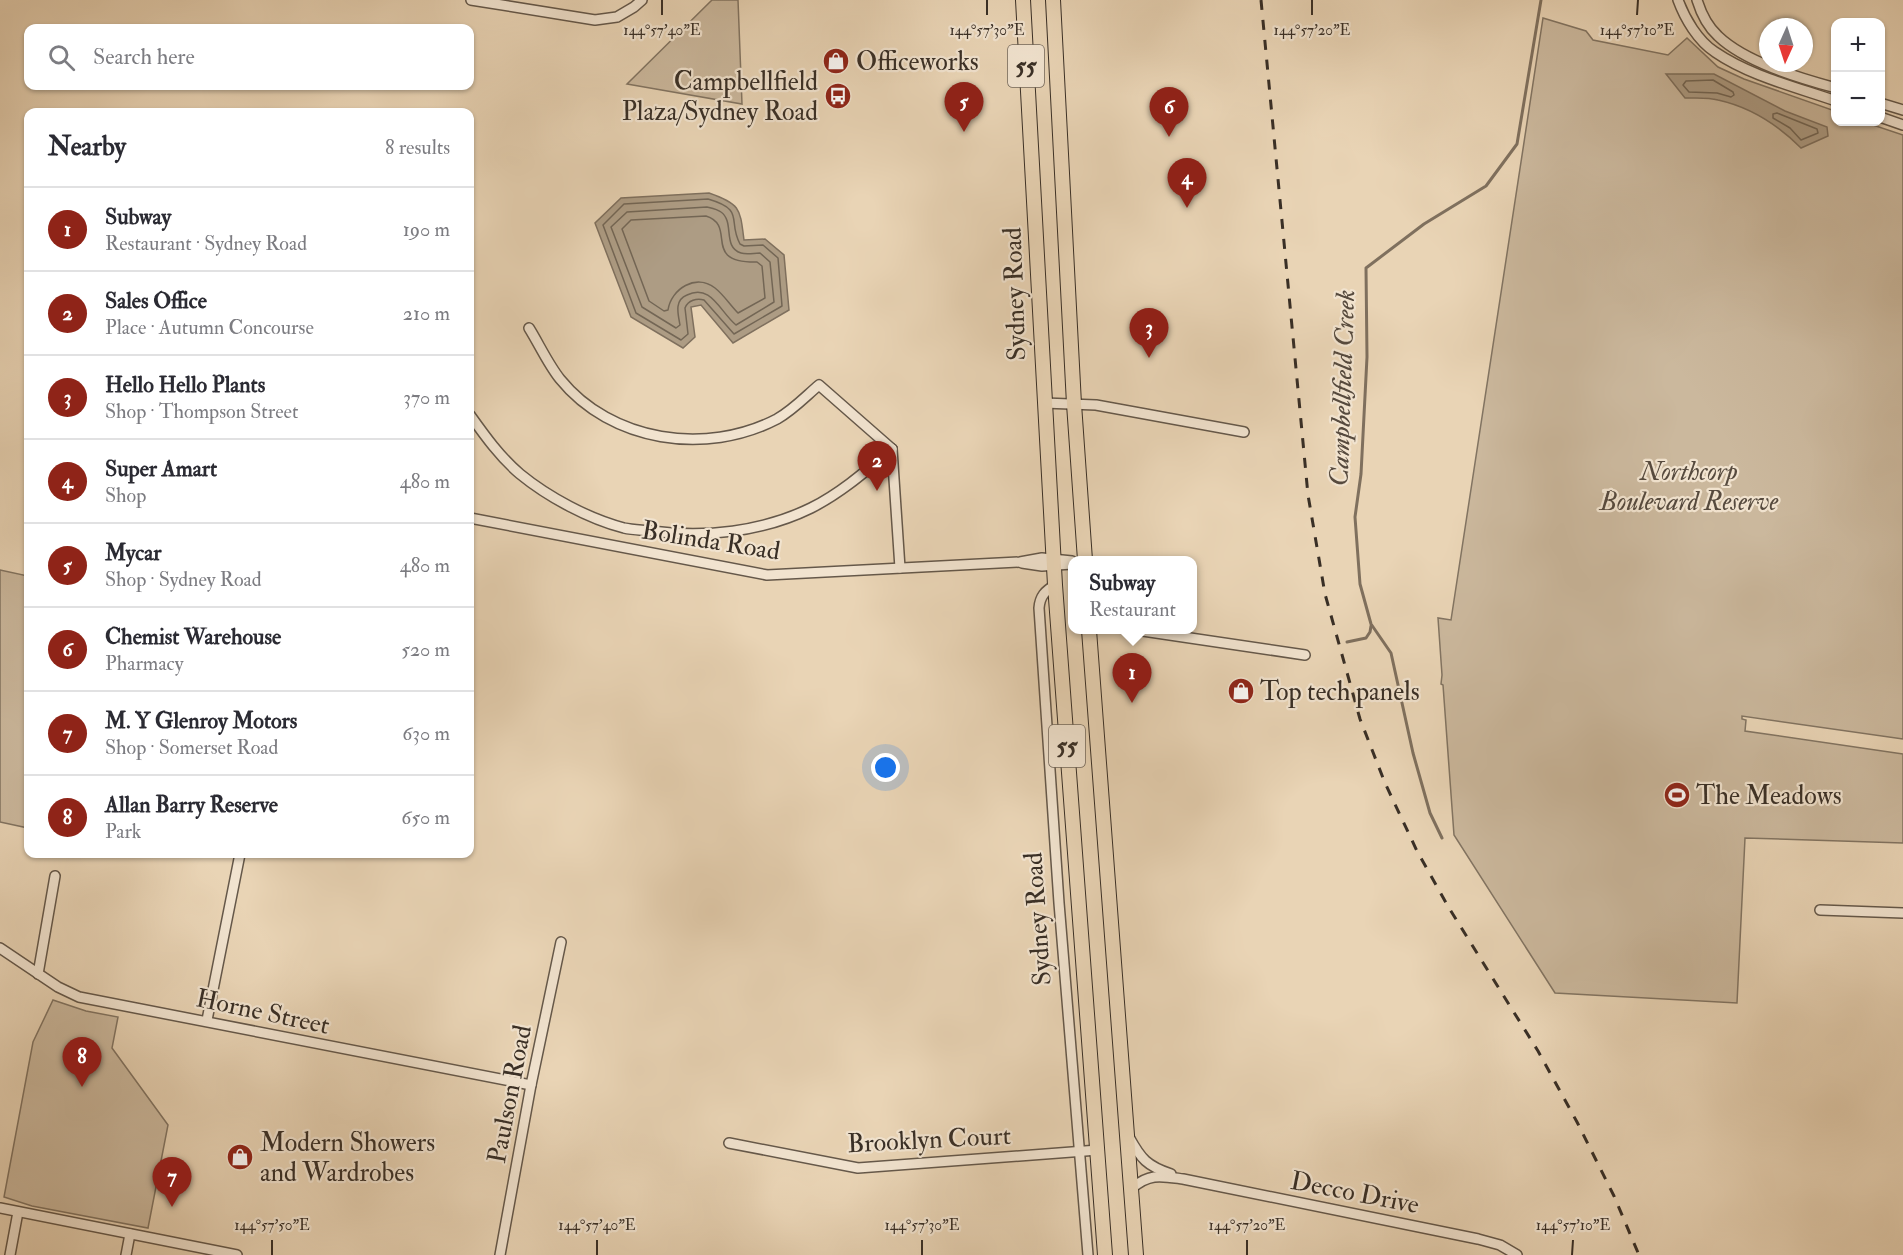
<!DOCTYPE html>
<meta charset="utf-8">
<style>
:root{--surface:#fff;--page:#f7f7f7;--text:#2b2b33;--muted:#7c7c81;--line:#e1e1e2;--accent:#8f2418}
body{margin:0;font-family:"IM FELL Double Pica",serif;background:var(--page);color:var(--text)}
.controls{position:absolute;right:18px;top:18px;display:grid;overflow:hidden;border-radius:12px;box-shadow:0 2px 4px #0004}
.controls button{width:54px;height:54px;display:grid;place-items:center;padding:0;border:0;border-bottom:2px solid var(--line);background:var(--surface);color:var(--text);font:30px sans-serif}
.compass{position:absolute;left:1759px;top:18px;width:54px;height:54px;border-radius:50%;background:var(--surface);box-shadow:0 2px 4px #0004;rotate:183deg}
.you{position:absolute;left:886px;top:768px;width:21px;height:21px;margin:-15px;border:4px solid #fff;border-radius:50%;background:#1a73e8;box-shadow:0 0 0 9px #1a73e833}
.badge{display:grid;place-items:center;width:39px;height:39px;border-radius:50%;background:var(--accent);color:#fff;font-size:20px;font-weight:700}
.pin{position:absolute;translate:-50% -50px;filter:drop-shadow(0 2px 3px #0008)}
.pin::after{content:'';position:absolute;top:32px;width:21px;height:18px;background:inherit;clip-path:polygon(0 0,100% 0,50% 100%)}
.popup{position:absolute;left:1068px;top:556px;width:129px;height:78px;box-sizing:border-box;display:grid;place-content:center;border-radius:12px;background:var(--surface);filter:drop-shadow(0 2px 4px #0005);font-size:20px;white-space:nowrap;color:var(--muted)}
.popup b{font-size:22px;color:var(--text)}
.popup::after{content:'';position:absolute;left:50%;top:100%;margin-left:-12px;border:12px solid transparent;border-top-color:var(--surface)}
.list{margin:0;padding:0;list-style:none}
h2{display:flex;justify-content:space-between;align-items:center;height:78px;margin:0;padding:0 24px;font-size:26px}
h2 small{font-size:20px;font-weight:400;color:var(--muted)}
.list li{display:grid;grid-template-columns:39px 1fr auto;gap:18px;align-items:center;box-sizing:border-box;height:84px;padding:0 24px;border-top:2px solid var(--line)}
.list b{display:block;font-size:22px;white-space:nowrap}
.list p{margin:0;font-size:20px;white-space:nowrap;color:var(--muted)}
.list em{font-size:20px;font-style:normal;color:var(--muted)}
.icon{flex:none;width:33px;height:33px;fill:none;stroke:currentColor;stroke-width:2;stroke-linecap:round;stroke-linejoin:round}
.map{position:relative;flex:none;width:1903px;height:1255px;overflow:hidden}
.search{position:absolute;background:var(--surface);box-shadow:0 2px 4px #0004;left:24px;top:24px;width:450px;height:66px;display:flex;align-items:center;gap:15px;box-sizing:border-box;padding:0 21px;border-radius:12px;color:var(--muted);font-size:22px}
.panel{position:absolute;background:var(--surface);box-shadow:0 2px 4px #0004;left:24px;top:108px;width:450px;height:750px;border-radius:12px}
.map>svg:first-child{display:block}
.green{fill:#cbb89d;stroke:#827462;stroke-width:1.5}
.water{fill:#ad9c84;stroke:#7f705e;stroke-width:1.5}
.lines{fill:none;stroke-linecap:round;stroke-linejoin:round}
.shore{stroke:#736655;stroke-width:1.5}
.stream{stroke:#7f705e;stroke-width:3}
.minor-casing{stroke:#65584a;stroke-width:12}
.highway-casing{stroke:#392f26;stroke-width:16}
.minor{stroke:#f1e3cf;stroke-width:9}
.highway{stroke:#e9d4b5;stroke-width:14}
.rail{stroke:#392f26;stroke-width:3;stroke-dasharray:10 10;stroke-linecap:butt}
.ticks{fill:none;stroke:#392f26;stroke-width:2}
.labels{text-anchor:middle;stroke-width:4.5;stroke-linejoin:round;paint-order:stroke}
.shield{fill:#f1e3cf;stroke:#706559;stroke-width:1.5}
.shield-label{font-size:24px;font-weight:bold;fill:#392f26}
.poi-label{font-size:26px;fill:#392f26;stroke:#f1e3cf;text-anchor:start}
.street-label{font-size:26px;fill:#392f26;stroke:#f1e3cf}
.park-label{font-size:26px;font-style:italic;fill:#564a3e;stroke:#f1e3cf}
.water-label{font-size:27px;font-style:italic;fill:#564a3e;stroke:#f1e3cf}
.ticks-label{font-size:15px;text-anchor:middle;fill:#392f26;stroke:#f1e3cf;stroke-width:4.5;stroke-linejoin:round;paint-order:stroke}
</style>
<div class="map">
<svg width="1903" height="1255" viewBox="0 0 1903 1255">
<rect width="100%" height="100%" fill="#e9d4b5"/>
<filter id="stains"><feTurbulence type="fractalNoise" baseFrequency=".00333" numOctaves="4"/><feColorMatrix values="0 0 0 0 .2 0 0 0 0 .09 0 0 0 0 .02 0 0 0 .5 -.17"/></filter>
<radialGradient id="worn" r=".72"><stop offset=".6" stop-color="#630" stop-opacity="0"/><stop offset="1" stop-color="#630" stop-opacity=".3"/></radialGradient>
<g class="green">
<polygon points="712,0 738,0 742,104 627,84"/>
<polygon points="1543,18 1586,31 1593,40 1668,55 1687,38 1718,67 1744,79 1835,111 1836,122 1864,122 1903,135 1903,739 1742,716 1742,719 1746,720 1745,731 1903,754 1903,843 1745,838 1737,1003 1555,993 1454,835 1443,685 1441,684 1442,675 1438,618 1451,620"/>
<polygon points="0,570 28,576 28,828 0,822"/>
<polygon points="53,1000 86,1011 118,1017 112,1048 168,1125 148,1228 32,1206 4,1197 33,1042"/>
</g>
<g class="water">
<path d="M1666,74H1714L1785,111L1827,127L1828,136L1801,148C1778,125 1750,107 1718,100C1708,97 1696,98 1685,98Z"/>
<path d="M709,193C741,204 740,209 744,240L765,239L784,255L789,310L733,343L701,305L691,307L695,337L683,348L631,317L595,223L621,198Z"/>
</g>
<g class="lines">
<g class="shore">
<polygon points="1686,81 1713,80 1733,92 1734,95 1731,97 1717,93 1689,92 1683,85"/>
<polygon points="1777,113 1817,129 1818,133 1801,140 1790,128 1773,118 1773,114"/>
<path d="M708,199C746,210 727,220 740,244L744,246L763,245L778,258L782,306L734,334L704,300C697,298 688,300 685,308L688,334L681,340L636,313L603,225L624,204Z"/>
<path d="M707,207C711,208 717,209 721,212C735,222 722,247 741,253C747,255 754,253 760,253L770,262L774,302L736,325C720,312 711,283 687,295C674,300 678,314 680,325L676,328L642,307L611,227L627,212Z"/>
<path d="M706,216C738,226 700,263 757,262L762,266L765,298L738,313C730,305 724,295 715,288C696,273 671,289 668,310L664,311L649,301L622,229L631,220Z"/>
</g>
<g class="stream">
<polyline points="1347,642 1366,638 1370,632 1371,626"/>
<polyline points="1442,838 1430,813 1413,753 1391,653 1371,624 1360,584 1355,517 1361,474 1367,357 1366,268 1424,224 1486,186 1517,144 1541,0"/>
</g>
<defs>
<g id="minor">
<polyline points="471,0 595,20 617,17 634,7 642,0"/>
<path d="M1678,0C1685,19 1698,41 1715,52C1750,76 1796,87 1836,101"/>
<path d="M1697,0C1701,13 1707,26 1718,36C1745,62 1799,78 1836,88"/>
<polyline points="1880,103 1903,110"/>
<polyline points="1880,117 1903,125"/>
<path d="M529,328C539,344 548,364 560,379C611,442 706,456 777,419C793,410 806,396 819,385L892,449"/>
<polyline points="1044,403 1096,405 1244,432"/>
<path d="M470,415C485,436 500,457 520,474C548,497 589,519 624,528C633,530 643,530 651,531C705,538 762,532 811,508C841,493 866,471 892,449"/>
<polyline points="892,449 900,568"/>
<polyline points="470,518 767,575 1020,562 1042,558 1072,561"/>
<polyline points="1022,563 1042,566 1072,564"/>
<path d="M1055,585C1045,591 1040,596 1039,608L1059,903L1088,1255"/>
<polyline points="1136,630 1305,655"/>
<polyline points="1820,910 1903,913"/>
<polyline points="0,948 58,987 79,997 531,1085"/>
<polyline points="38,974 55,876"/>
<polyline points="207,1020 240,854"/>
<path d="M1129,1137C1141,1159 1147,1166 1171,1174"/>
<polyline points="729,1143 858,1168 1098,1150"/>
<path d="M1132,1188C1150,1173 1161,1176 1183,1179L1478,1239L1500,1245L1517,1255"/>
<polyline points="0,1208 237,1255"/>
<polyline points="10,1255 18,1212"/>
<polyline points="126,1255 130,1234"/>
<polyline points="500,1255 531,1085 561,942"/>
</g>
<g id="highway">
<polyline points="1023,0 1055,585 1105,1255"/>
<polyline points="1053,0 1074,404 1085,560"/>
<polyline points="1089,630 1136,1255"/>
</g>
</defs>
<use href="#minor" class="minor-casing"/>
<use href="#highway" class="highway-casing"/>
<use href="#minor" class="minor"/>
<use href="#highway" class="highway"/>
<polyline class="rail" points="1261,0 1308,495 1325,594 1360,719 1385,783 1417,851 1449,908 1538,1051 1577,1122 1614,1196 1639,1255"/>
</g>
<path class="ticks" d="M662,15V0M987,15V0M1312,15V0M1637,15L1638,0M272,1255V1240M597,1255V1240M922,1255V1240M1247,1255V1240M1572,1255L1573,1240"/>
<defs>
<symbol id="shop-disc" viewBox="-11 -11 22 22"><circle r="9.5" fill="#8f2418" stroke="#f1e3cf"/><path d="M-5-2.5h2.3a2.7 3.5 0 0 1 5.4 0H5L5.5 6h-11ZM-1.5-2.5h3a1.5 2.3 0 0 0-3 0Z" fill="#fff"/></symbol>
<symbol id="bus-disc" viewBox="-11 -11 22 22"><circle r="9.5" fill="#8f2418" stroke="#f1e3cf"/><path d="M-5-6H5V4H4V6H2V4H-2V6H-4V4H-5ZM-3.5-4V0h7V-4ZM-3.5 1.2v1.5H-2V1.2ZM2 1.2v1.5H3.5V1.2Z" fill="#fff"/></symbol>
<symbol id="stadium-disc" viewBox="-11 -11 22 22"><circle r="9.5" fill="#8f2418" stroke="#f1e3cf"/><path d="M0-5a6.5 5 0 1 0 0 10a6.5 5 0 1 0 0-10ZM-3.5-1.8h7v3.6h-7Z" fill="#fff"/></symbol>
</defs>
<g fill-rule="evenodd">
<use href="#shop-disc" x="821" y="46" width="30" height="30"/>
<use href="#bus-disc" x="823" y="81" width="30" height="30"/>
<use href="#shop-disc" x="1226" y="676" width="30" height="30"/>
<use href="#stadium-disc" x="1662" y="780" width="30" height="30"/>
<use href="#shop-disc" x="225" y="1142" width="30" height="30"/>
</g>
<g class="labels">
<g class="shield">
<rect x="1008" y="45" width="36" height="42" rx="4.5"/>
<rect x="1049" y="725" width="36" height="42" rx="4.5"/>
</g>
<g class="shield-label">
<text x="1026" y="74">55</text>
<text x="1067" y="754">55</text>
</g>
<g class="poi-label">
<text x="856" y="70">Officeworks</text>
<text x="818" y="90" text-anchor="end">Campbellfield<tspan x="818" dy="30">Plaza/Sydney Road</tspan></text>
<text x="1260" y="700">Top tech panels</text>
<text x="1696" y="804">The Meadows</text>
<text x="260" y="1151">Modern Showers<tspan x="260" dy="30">and Wardrobes</tspan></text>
</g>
<g class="street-label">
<text transform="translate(1014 294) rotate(-92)" y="9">Sydney Road</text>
<text transform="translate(711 540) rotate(9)" y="9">Bolinda Road</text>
<text transform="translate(1037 919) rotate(-94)" y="9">Sydney Road</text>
<text transform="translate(263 1011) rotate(12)" y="9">Horne Street</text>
<text transform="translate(509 1094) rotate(-79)" y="9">Paulson Road</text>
<text transform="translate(929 1139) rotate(-3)" y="9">Brooklyn Court</text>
<text transform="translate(1355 1192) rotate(11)" y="9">Decco Drive</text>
</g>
<g class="park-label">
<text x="1689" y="480">Northcorp<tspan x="1689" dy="30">Boulevard Reserve</tspan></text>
</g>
<g class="water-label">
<text transform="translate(1342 388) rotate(-88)" y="9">Campbellfield Creek</text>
</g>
</g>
<g class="ticks-label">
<text x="987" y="35">144°57'30"E</text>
<text x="1637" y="35">144°57'10"E</text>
<text x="662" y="35">144°57'40"E</text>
<text x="1312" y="35">144°57'20"E</text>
<text x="272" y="1230">144°57'50"E</text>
<text x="597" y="1230">144°57'40"E</text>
<text x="922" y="1230">144°57'30"E</text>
<text x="1247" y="1230">144°57'20"E</text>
<text x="1573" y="1230">144°57'10"E</text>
</g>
<rect width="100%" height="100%" filter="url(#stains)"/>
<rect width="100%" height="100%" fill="url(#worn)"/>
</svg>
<div class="controls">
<button>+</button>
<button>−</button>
</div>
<svg class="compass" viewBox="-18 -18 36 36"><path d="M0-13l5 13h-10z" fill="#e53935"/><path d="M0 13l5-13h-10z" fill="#7c7c81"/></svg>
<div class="you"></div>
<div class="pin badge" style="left:1132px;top:703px">1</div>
<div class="popup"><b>Subway</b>Restaurant</div>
<div class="pin badge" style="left:877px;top:491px">2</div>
<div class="pin badge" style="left:1149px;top:358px">3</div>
<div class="pin badge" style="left:1187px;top:208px">4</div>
<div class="pin badge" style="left:964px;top:132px">5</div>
<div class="pin badge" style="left:1169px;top:137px">6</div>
<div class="pin badge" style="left:172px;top:1207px">7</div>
<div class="pin badge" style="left:82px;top:1087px">8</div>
<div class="search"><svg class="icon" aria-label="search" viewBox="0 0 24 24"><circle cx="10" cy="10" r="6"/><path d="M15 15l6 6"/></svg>Search here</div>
<section class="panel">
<h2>Nearby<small>8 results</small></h2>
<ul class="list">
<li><span class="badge">1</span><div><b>Subway</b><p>Restaurant · Sydney Road</p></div><em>190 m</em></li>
<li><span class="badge">2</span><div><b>Sales Office</b><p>Place · Autumn Concourse</p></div><em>210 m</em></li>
<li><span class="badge">3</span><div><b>Hello Hello Plants</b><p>Shop · Thompson Street</p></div><em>370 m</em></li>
<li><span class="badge">4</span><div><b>Super Amart</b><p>Shop</p></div><em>480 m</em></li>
<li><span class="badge">5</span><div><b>Mycar</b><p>Shop · Sydney Road</p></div><em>480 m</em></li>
<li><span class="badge">6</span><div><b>Chemist Warehouse</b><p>Pharmacy</p></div><em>520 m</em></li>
<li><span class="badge">7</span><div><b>M. Y Glenroy Motors</b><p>Shop · Somerset Road</p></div><em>630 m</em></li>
<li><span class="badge">8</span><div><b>Allan Barry Reserve</b><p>Park</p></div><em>650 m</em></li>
</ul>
</section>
</div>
